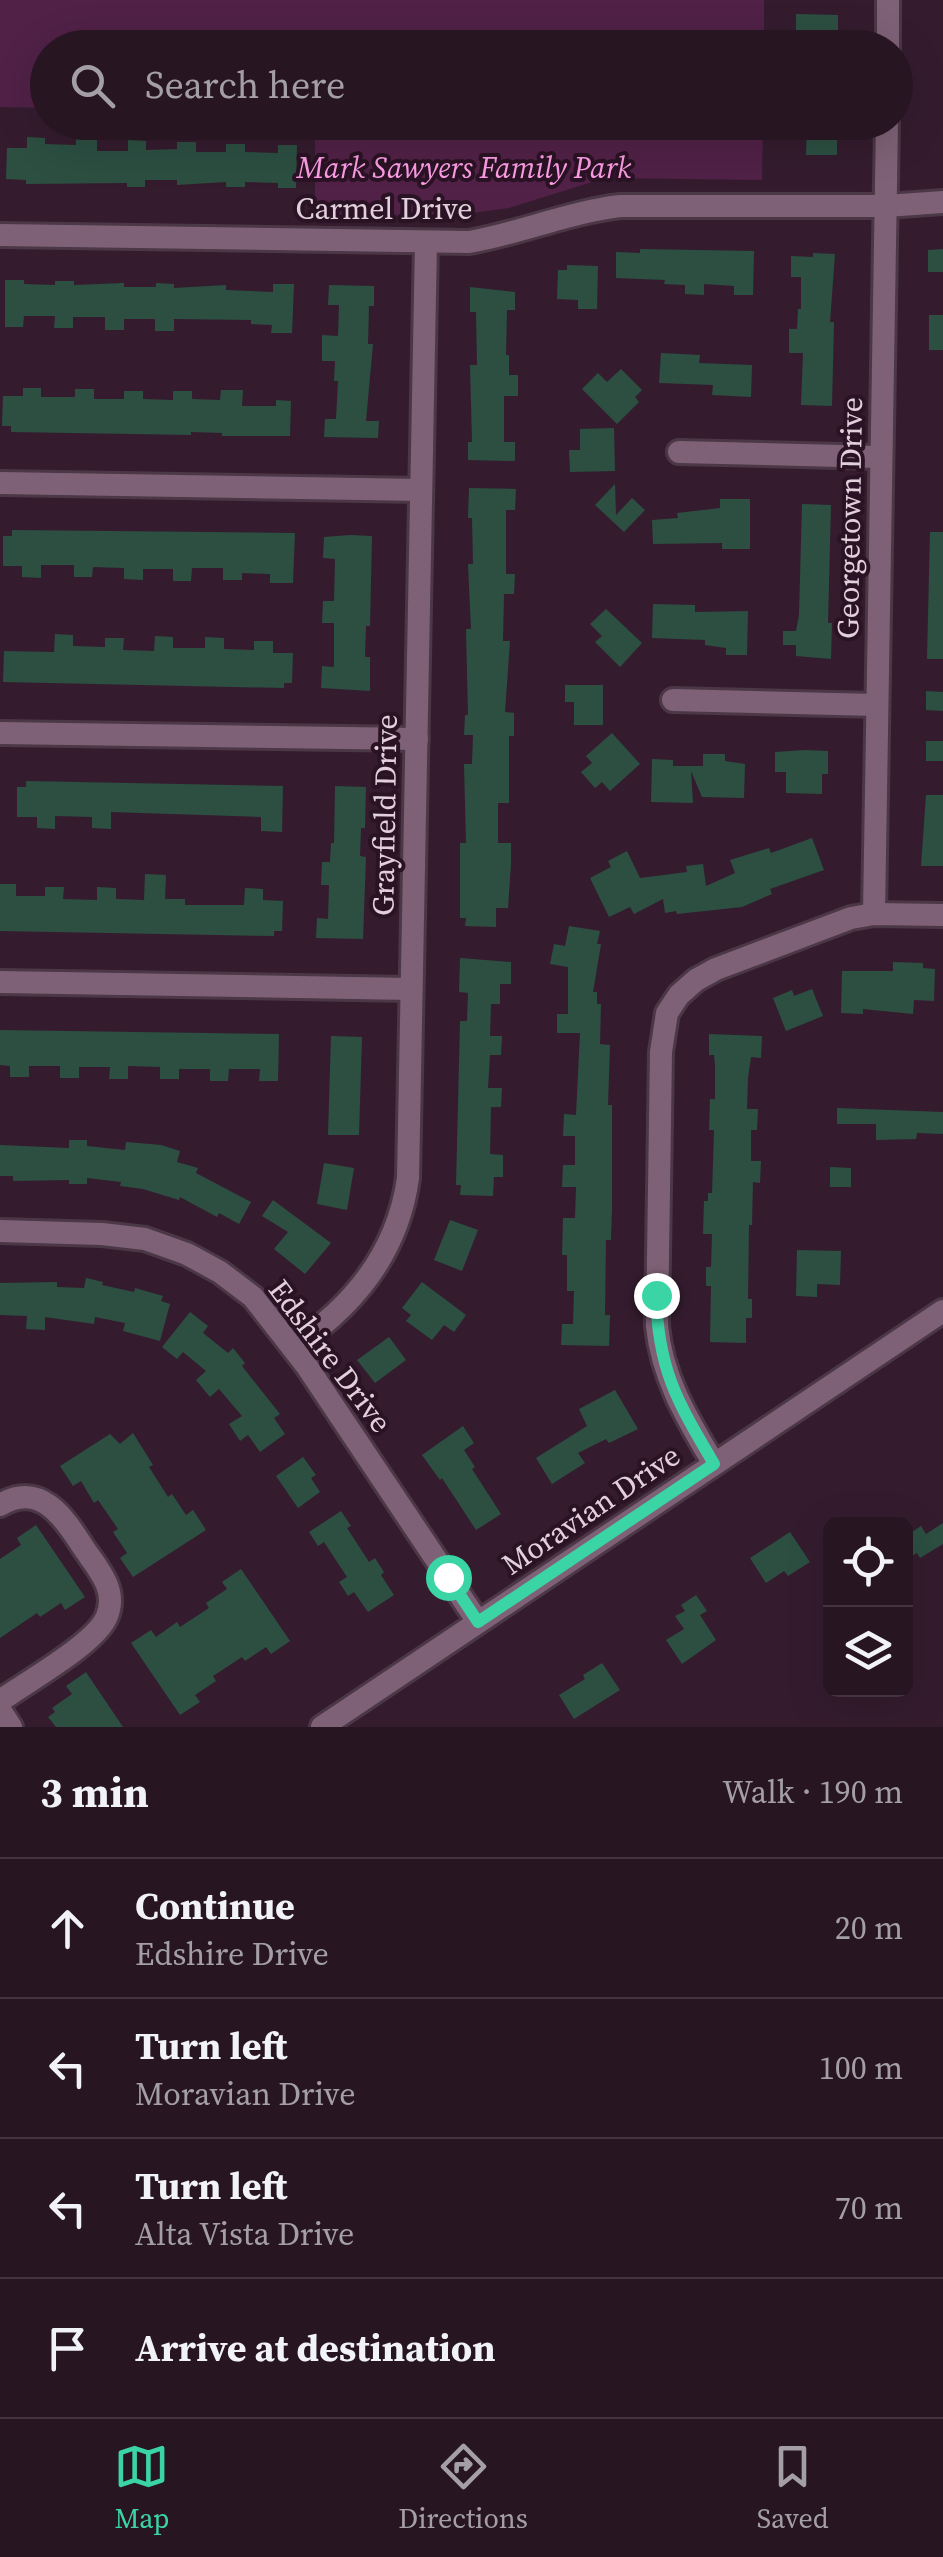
<!DOCTYPE html>
<meta charset="utf-8">
<style>
:root{--surface:#271522;--page:#33222f;--text:#f1f3f6;--muted:#a49fa5;--line:#433440;--accent:#3ad4a5}
body{margin:0;font-family:"Source Serif 4",serif;background:var(--page);color:var(--text)}
.controls{position:absolute;right:30px;bottom:30px;display:grid;overflow:hidden;border-radius:15px;box-shadow:0 10px 40px #0002}
.controls button{width:90px;height:90px;display:grid;place-items:center;padding:0;border:0;border-bottom:2px solid var(--line);background:var(--surface);color:var(--text);font:50px sans-serif}
.stop{position:absolute;width:30px;height:30px;margin:-22px;border:8px solid #3ad4a5;border-radius:50%;background:#fff}
.stop.end{background:#3ad4a5;border-color:#fff;box-shadow:0 2px 10px #0008}
.list{margin:0;padding:0;list-style:none}
h2{display:flex;justify-content:space-between;align-items:center;height:130px;margin:0;padding:0 40px;font-size:42px}
h2 small{font-size:32px;font-weight:400;color:var(--muted)}
.list li{display:grid;grid-template-columns:65px 1fr auto;gap:30px;align-items:center;box-sizing:border-box;height:140px;padding:0 40px;border-top:2px solid var(--line)}
.list b{display:block;font-size:38px;white-space:nowrap}
.list p{margin:0;font-size:32px;white-space:nowrap;color:var(--muted)}
.list em{font-size:32px;font-style:normal;color:var(--muted)}
.icon{flex:none;width:55px;height:55px;fill:none;stroke:currentColor;stroke-width:2;stroke-linecap:round;stroke-linejoin:round}
.map{position:relative;flex:none;width:943px;height:1727px;overflow:hidden}
.search{position:absolute;background:var(--surface);box-shadow:0 10px 40px #0002;left:30px;right:30px;top:30px;height:110px;display:flex;align-items:center;gap:25px;box-sizing:border-box;padding:0 35px;border-radius:55px;color:var(--muted);font-size:38px}
.sheet{height:690px;background:var(--surface)}
nav{display:flex;justify-content:space-around;align-items:center;box-sizing:border-box;height:140px;border-top:2px solid var(--line);background:var(--surface);font-size:28px;color:var(--muted)}
nav a{display:grid;justify-items:center;gap:5px}
nav .on{color:var(--accent)}
.map>svg:first-child{display:block}
.green{fill:#512147}
.building{fill:#2c4f42}
.lines{fill:none;stroke-linecap:round;stroke-linejoin:round}
.minor-casing{stroke:#4b3746;stroke-width:28}
.minor{stroke:#7e6176;stroke-width:22}
.route{stroke:#3ad4a5;stroke-width:12}
.labels{text-anchor:middle;stroke-width:8;stroke-linejoin:round;paint-order:stroke}
.park-label{font-size:30px;font-style:italic;fill:#fb9be4;stroke:#2a1324}
.street-label{font-size:30px;fill:#e2d1dd;stroke:#2a1324}
</style>
<div class="map">
<svg width="943" height="1727" viewBox="0 0 943 1727">
<rect width="100%" height="100%" fill="#341c2e"/>
<g class="green">
<polygon points="0,0 764,0 764,47 48,48 47,108 0,107"/>
<polygon points="315,123 763,123 762,180 605,178 509,208 448,216 315,215"/>
</g>
<g class="building">
<polygon points="796,14 838,15 838,44 834,44 834,48 803,48 804,34 796,34"/>
<polygon points="807,122 837,122 837,155 806,155"/>
<polygon points="27,137 45,138 45,144 76,145 76,138 97,138 97,151 128,151 128,140 146,141 146,150 177,149 177,142 196,142 196,152 226,152 226,144 245,144 245,152 278,153 278,145 297,145 296,188 278,188 278,183 245,182 245,187 226,187 226,182 177,185 177,180 145,180 145,187 127,187 127,183 26,184 26,180 6,179 7,148 27,148"/>
<polygon points="640,249 754,251 753,295 734,295 734,286 704,284 704,295 685,294 685,285 664,284 665,280 616,278 616,252 640,253"/>
<polygon points="943,249 943,272 928,272 928,250"/>
<polygon points="813,253 835,254 830,322 834,322 832,406 801,405 803,353 789,353 789,329 797,329 798,309 801,309 801,277 791,277 791,256 813,257"/>
<polygon points="567,265 598,266 597,309 578,309 578,300 557,299 558,270 567,270"/>
<polygon points="5,280 24,280 24,284 55,285 55,281 74,281 74,285 124,283 124,287 156,287 156,283 174,284 174,288 226,285 226,290 273,292 273,284 294,284 292,333 271,333 272,325 251,324 251,320 174,319 174,331 155,331 155,319 124,319 124,330 105,330 105,317 73,317 73,328 54,328 55,316 24,316 23,327 5,327"/>
<polygon points="329,285 374,286 374,306 369,306 368,344 373,344 366,421 379,421 378,438 324,437 325,419 336,419 338,381 334,381 335,361 322,361 322,335 338,336 339,305 328,305"/>
<polygon points="470,287 515,292 515,310 507,310 506,355 509,355 509,375 518,375 518,396 504,396 504,442 515,442 515,461 468,460 468,442 472,442 470,365 477,365 476,312 470,312"/>
<rect x="929" y="315" width="14" height="35"/>
<polygon points="661,353 700,355 699,363 752,365 751,397 712,395 713,385 659,383"/>
<polygon points="621,369 642,390 635,397 639,402 617,424 582,389 598,373 607,382"/>
<polygon points="23,388 41,388 41,397 75,397 75,389 94,389 94,399 124,399 124,391 143,391 143,399 173,400 173,391 192,391 192,399 220,400 221,390 243,390 242,406 276,406 276,400 291,401 290,436 222,436 222,433 191,432 191,435 11,432 11,426 2,426 3,396 23,396"/>
<polygon points="614,428 615,471 570,472 569,450 580,450 580,429"/>
<polygon points="615,484 616,515 632,498 645,510 624,532 595,505"/>
<polygon points="469,488 516,489 515,510 506,510 506,574 515,574 514,594 504,594 503,641 510,641 505,712 514,713 514,736 509,736 509,803 498,803 498,843 511,843 511,864 508,908 496,908 496,927 465,926 466,918 460,918 460,843 466,843 464,764 472,764 473,735 464,735 465,715 468,715 466,629 471,629 468,564 473,564 472,518 468,518"/>
<polygon points="720,499 750,499 750,549 722,549 722,543 653,544 652,520 678,518 677,513 720,508"/>
<polygon points="802,504 831,505 828,623 832,623 831,659 796,656 796,645 783,645 783,631 796,631 799,615"/>
<polygon points="12,530 295,533 293,583 270,583 270,574 242,573 242,580 223,580 223,568 192,568 191,581 173,581 173,569 143,569 143,580 124,579 124,568 93,567 92,577 74,577 74,565 41,565 41,578 22,577 22,566 3,566 3,536 12,536"/>
<polygon points="930,532 943,532 943,659 927,659"/>
<polygon points="350,535 372,536 370,626 366,626 365,657 370,657 370,691 321,688 322,666 334,667 334,623 322,623 323,601 334,601 335,559 323,558 324,537"/>
<polygon points="653,604 695,605 695,612 748,611 747,655 726,655 726,648 705,645 705,640 652,638"/>
<polygon points="606,609 642,643 620,667 595,642 602,636 590,624"/>
<polygon points="55,634 73,635 73,646 105,647 105,638 124,638 123,650 154,651 155,636 173,637 173,648 205,648 205,637 224,638 224,649 254,650 254,641 273,641 273,653 293,653 292,683 284,683 284,688 3,682 4,651 54,652"/>
<polygon points="565,685 603,685 603,725 574,725 574,702 565,702"/>
<polygon points="926,691 943,692 943,711 926,710"/>
<polygon points="612,733 640,764 610,791 602,782 595,788 581,772 592,763 586,756"/>
<rect x="926" y="741" width="17" height="20"/>
<polygon points="805,750 828,751 828,774 822,774 822,794 786,793 786,772 775,772 775,752"/>
<polygon points="703,754 725,754 725,761 745,764 744,798 702,797 691,771 693,803 651,802 652,759 673,760 673,766 703,766"/>
<polygon points="26,781 283,786 282,832 261,831 261,817 111,812 111,829 92,828 92,817 55,816 55,829 37,828 37,817 17,817 17,787 26,787"/>
<polygon points="335,786 366,787 365,828 361,828 360,856 366,857 363,939 316,938 317,918 328,919 329,885 321,885 322,862 330,862 331,843 334,843"/>
<polygon points="926,795 943,795 943,866 921,866"/>
<polygon points="812,838 824,870 770,889 772,894 742,907 677,914 676,911 665,913 663,899 634,914 630,907 609,917 590,878 611,867 608,861 627,851 640,878 687,872 686,866 703,864 706,886 735,873 730,860 769,848 771,853"/>
<polygon points="145,874 166,875 165,899 185,899 185,905 244,905 245,888 263,889 263,900 283,901 282,931 274,931 274,936 0,931 0,884 16,884 16,896 45,896 45,887 64,887 63,899 97,900 97,887 116,888 116,899 144,900"/>
<polygon points="569,926 600,931 597,944 601,944 593,992 597,992 597,1004 601,1004 600,1044 610,1045 608,1105 612,1105 612,1208 611,1240 606,1240 605,1315 610,1315 609,1346 561,1345 562,1324 573,1324 574,1291 567,1291 567,1255 562,1255 563,1218 575,1218 576,1187 562,1187 563,1165 575,1165 575,1136 563,1136 564,1114 576,1115 580,1033 557,1033 557,1014 568,1014 568,967 550,964 554,944 565,946"/>
<polygon points="460,958 511,962 511,984 500,984 500,1004 491,1004 490,1036 502,1036 501,1055 490,1055 488,1088 502,1088 501,1107 491,1107 490,1154 503,1155 503,1177 494,1177 493,1196 460,1195 461,1185 456,1185 460,1021 467,1021 468,993 459,992"/>
<polygon points="893,962 923,963 923,968 935,969 934,1001 914,1000 913,1014 863,1009 863,1014 841,1013 842,971 893,971"/>
<polygon points="812,989 823,1016 786,1031 773,998 792,990 794,996"/>
<polygon points="0,1030 279,1034 278,1081 259,1081 260,1069 229,1069 228,1081 210,1081 210,1069 179,1069 179,1079 160,1079 160,1067 128,1066 128,1079 109,1079 110,1067 79,1067 79,1078 60,1078 60,1066 29,1066 29,1077 10,1077 10,1066 0,1065"/>
<polygon points="709,1034 762,1036 761,1058 751,1057 748,1078 747,1109 758,1109 757,1130 751,1130 751,1161 761,1161 760,1183 753,1182 752,1225 749,1225 748,1299 752,1299 752,1318 746,1318 746,1343 710,1342 711,1286 706,1286 706,1267 711,1267 712,1234 703,1234 704,1201 708,1201 708,1193 712,1193 714,1130 709,1130 710,1099 715,1099 715,1065 714,1055 709,1055"/>
<polygon points="331,1036 362,1037 359,1135 328,1135"/>
<polygon points="837,1108 943,1112 943,1134 917,1133 916,1139 876,1140 876,1124 837,1124"/>
<polygon points="69,1140 87,1140 87,1146 125,1150 126,1142 161,1145 180,1151 177,1162 198,1168 196,1173 251,1202 239,1224 219,1213 217,1217 180,1197 179,1200 143,1189 120,1186 121,1182 87,1178 87,1184 69,1184 69,1180 13,1181 13,1176 0,1176 0,1145 69,1148"/>
<polygon points="324,1163 354,1168 347,1210 317,1204"/>
<polygon points="830,1167 851,1168 851,1187 830,1187"/>
<polygon points="273,1200 331,1243 305,1274 274,1249 288,1232 262,1216"/>
<polygon points="450,1220 478,1230 462,1271 434,1260"/>
<polygon points="797,1250 841,1251 840,1285 817,1284 817,1297 796,1296"/>
<polygon points="86,1278 103,1282 102,1285 134,1292 135,1288 163,1296 161,1301 170,1304 160,1341 123,1331 125,1323 95,1317 94,1324 45,1317 45,1330 26,1329 27,1316 0,1315 0,1283 57,1282 57,1287 84,1288"/>
<polygon points="422,1282 466,1315 454,1332 444,1325 432,1340 406,1321 411,1315 402,1308"/>
<polygon points="190,1312 208,1326 203,1333 228,1353 233,1348 245,1363 242,1366 280,1414 274,1418 285,1434 260,1452 248,1435 240,1441 229,1424 242,1416 219,1389 210,1397 196,1380 206,1371 183,1352 177,1359 162,1347"/>
<polygon points="389,1337 406,1360 375,1383 357,1360"/>
<polygon points="615,1390 638,1429 609,1443 606,1439 578,1453 585,1463 552,1484 536,1458 587,1426 579,1409"/>
<polygon points="463,1426 474,1443 464,1450 475,1467 472,1469 501,1514 476,1530 442,1478 440,1480 422,1455"/>
<polygon points="133,1433 153,1465 149,1467 168,1497 172,1494 186,1515 193,1510 206,1530 133,1577 120,1558 127,1553 113,1532 118,1529 98,1500 94,1503 81,1481 73,1486 60,1466 110,1434 120,1444"/>
<polygon points="303,1457 316,1475 311,1478 320,1492 298,1508 276,1476"/>
<polygon points="341,1511 351,1526 347,1528 369,1562 375,1558 384,1572 381,1575 394,1595 368,1612 354,1592 348,1596 339,1582 347,1577 324,1542 318,1546 309,1532"/>
<polygon points="943,1523 943,1544 920,1558 917,1553 906,1560 906,1536 921,1526 926,1534"/>
<polygon points="36,1525 85,1597 65,1610 61,1603 40,1617 37,1613 0,1638 0,1559 21,1545 17,1538"/>
<polygon points="790,1532 810,1562 788,1576 784,1571 766,1583 750,1558"/>
<polygon points="241,1569 290,1641 271,1654 266,1647 245,1661 242,1657 213,1676 216,1681 195,1695 200,1702 180,1715 131,1643 151,1630 156,1637 177,1622 180,1627 209,1608 206,1603 227,1589 222,1582"/>
<polygon points="696,1595 707,1611 700,1615 716,1640 682,1664 666,1640 684,1629 675,1616 685,1611 681,1605"/>
<polygon points="602,1663 620,1690 574,1719 559,1695 585,1679 583,1675"/>
<polygon points="86,1672 94,1684 123,1727 56,1727 48,1717 55,1712 52,1708 72,1694 66,1686"/>
</g>
<g class="lines">
<defs>
<g id="minor">
<polyline points="888,48 888,0"/>
<path d="M0,235L469,242C521,233 569,212 620,206H886L943,202"/>
<polyline points="679,452 880,457"/>
<polyline points="0,483 421,490"/>
<polyline points="673,700 877,705"/>
<polyline points="0,733 417,739"/>
<polyline points="874,914 887,122"/>
<polyline points="0,982 411,989"/>
<polyline points="0,1231 102,1234 145,1239 187,1254 220,1272 253,1297 306,1365 478,1622"/>
<path d="M294,1346C354,1306 398,1251 408,1178L426,242"/>
<path d="M714,1464C688,1420 662,1378 657,1326L661,1052L667,1013L679,995L696,980L716,969L851,918L874,914L943,915"/>
<path d="M0,1505C40,1481 64,1517 83,1547C97,1568 118,1589 107,1616C97,1643 26,1682 0,1701"/>
<polyline points="0,1710 11,1727"/>
<polyline points="322,1727 943,1311"/>
</g>
</defs>
<use href="#minor" class="minor-casing"/>
<use href="#minor" class="minor"/>
</g>
<g class="lines">
<path class="route" d="M448,1577L478,1622L714,1464C677,1401 658,1370 656,1295"/>
</g>
<g class="labels">
<g class="park-label">
<text x="464" y="178">Mark Sawyers Family Park</text>
</g>
<g class="street-label">
<text x="384" y="219">Carmel Drive</text>
<text transform="translate(850 518) rotate(-89)" y="10">Georgetown Drive</text>
<text transform="translate(385 815) rotate(-89)" y="10">Grayfield Drive</text>
<text transform="translate(330 1356) rotate(53)" y="10">Edshire Drive</text>
<text transform="translate(591 1510) rotate(-34)" y="10">Moravian Drive</text>
</g>
</g>
</svg>
<div class="controls">
<button><svg class="icon" aria-label="locate" viewBox="0 0 24 24"><circle cx="12" cy="12" r="6"/><path d="M12 2v4M12 18v4M2 12h4M18 12h4"/></svg></button>
<button><svg class="icon" aria-label="layers" viewBox="0 0 24 24"><path d="M12 4l9 5-9 5-9-5zM3 14l9 5 9-5"/></svg></button>
</div>
<div class="stop" style="left:448px;top:1577px"></div>
<div class="stop end" style="left:656px;top:1295px"></div>
<div class="search"><svg class="icon" aria-label="search" viewBox="0 0 24 24"><circle cx="10" cy="10" r="6"/><path d="M15 15l6 6"/></svg>Search here</div>
</div>
<section class="sheet">
<h2>3 min<small>Walk · 190 m</small></h2>
<ul class="list">
<li><svg class="icon" aria-label="ahead" viewBox="0 0 24 24"><path d="M12 20V5M6 11l6-6 6 6"/></svg><div><b>Continue</b><p>Edshire Drive</p></div><em>20 m</em></li>
<li><svg class="icon" aria-label="left" viewBox="0 0 24 24"><path d="M17 20v-9H6M10 6l-5 5 5 5"/></svg><div><b>Turn left</b><p>Moravian Drive</p></div><em>100 m</em></li>
<li><svg class="icon" aria-label="left" viewBox="0 0 24 24"><path d="M17 20v-9H6M10 6l-5 5 5 5"/></svg><div><b>Turn left</b><p>Alta Vista Drive</p></div><em>70 m</em></li>
<li><svg class="icon" aria-label="arrive" viewBox="0 0 24 24"><path d="M6 21V4h12l-3 4 3 4H6"/></svg><div><b>Arrive at destination</b></div></li>
</ul>
</section>
<nav>
<a class="on"><svg class="icon" aria-label="map" viewBox="0 0 24 24"><path d="M3 6l6-2 6 2 6-2v14l-6 2-6-2-6 2zM9 4v14M15 6v14"/></svg>Map</a>
<a><svg class="icon" aria-label="directions" viewBox="0 0 24 24"><path d="M12 3l9 9-9 9-9-9zM9 14v-3h6M13 9l2 2-2 2"/></svg>Directions</a>
<a><svg class="icon" aria-label="saved" viewBox="0 0 24 24"><path d="M7 4h10v16l-5-4-5 4z"/></svg>Saved</a>
</nav>
